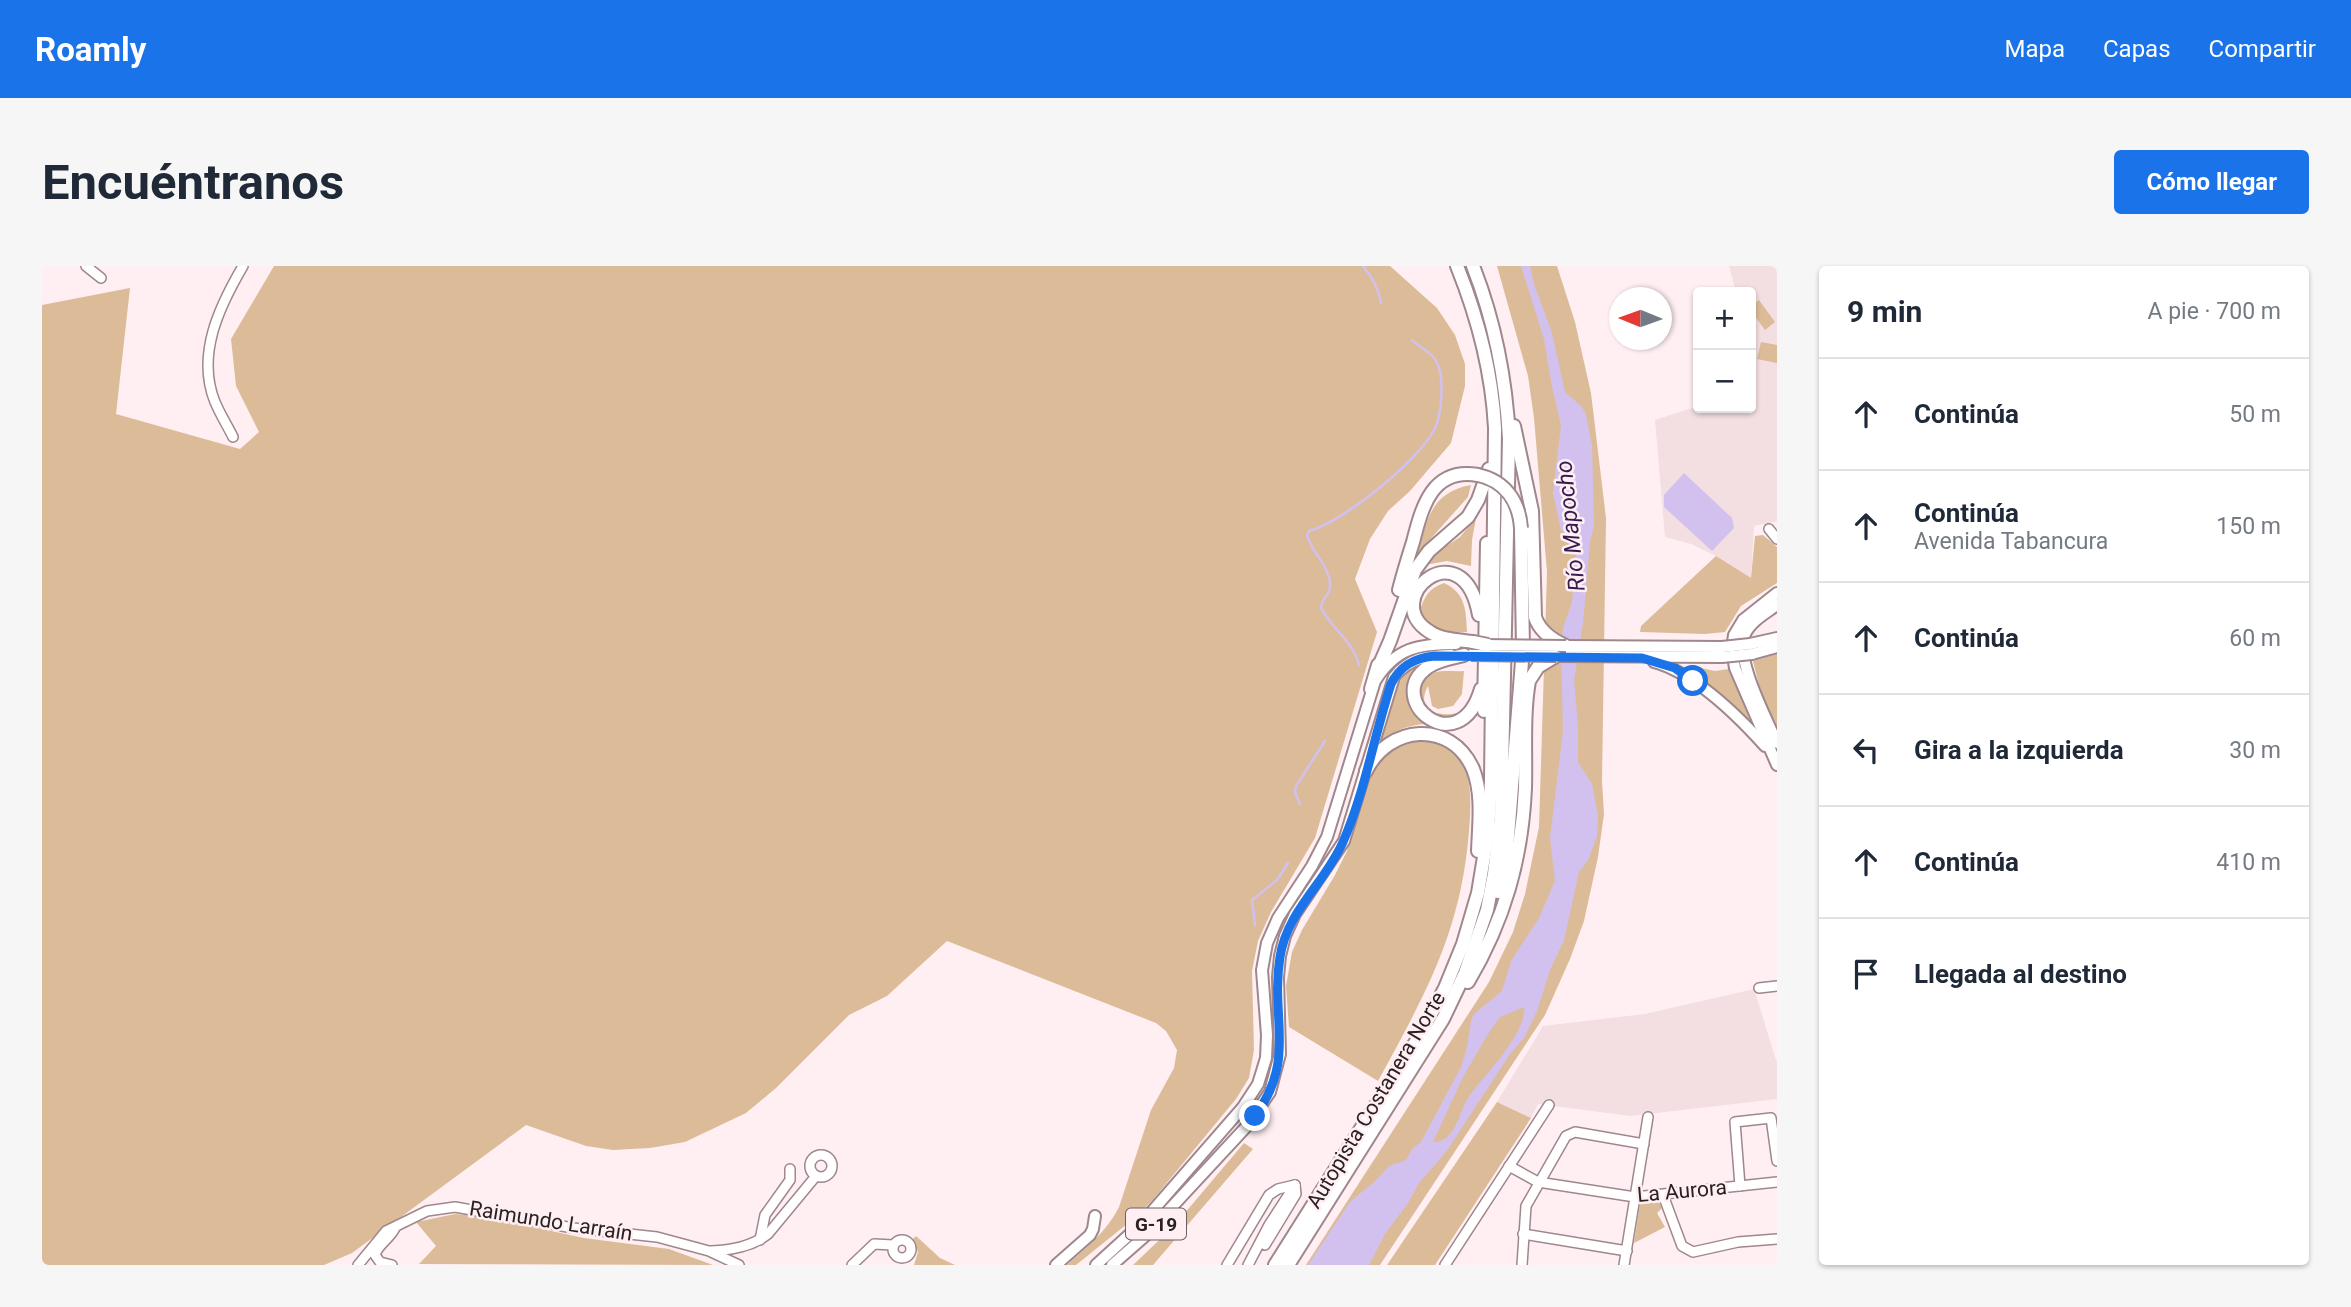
<!DOCTYPE html>
<html lang="es">
<meta charset="utf-8">
<style>
:root{--surface:#fff;--page:#f6f6f7;--text:#1f2937;--muted:#747a83;--line:#e0e1e3;--accent:#1a73e8}
body{margin:0;font-family:Roboto,sans-serif;background:var(--page);color:var(--text)}
.controls{position:absolute;right:21px;top:21px;display:grid;overflow:hidden;border-radius:7px;box-shadow:0 2px 5px #0004}
.controls button{width:63px;height:63px;display:grid;place-items:center;padding:0;border:0;border-bottom:2px solid var(--line);background:var(--surface);color:var(--text);font:35px sans-serif}
.compass{position:absolute;left:1567px;top:21px;width:63px;height:63px;border-radius:50%;background:var(--surface);box-shadow:0 2px 5px #0004;rotate:271deg}
.stop{position:absolute;width:21px;height:21px;margin:-16px;border:5px solid #1a73e8;border-radius:50%;background:#fff}
.stop.end{background:#1a73e8;border-color:#fff;box-shadow:0 2px 7px #0008}
.list{margin:0;padding:0;list-style:none}
h2{display:flex;justify-content:space-between;align-items:center;height:91px;margin:0;padding:0 28px;font-size:30px}
h2 small{font-size:23px;font-weight:400;color:var(--muted)}
.list li{display:grid;grid-template-columns:46px 1fr auto;gap:21px;align-items:center;box-sizing:border-box;height:112px;padding:0 28px;border-top:2px solid var(--line)}
.list b{display:block;font-size:26px;white-space:nowrap}
.list p{margin:0;font-size:23px;white-space:nowrap;color:var(--muted)}
.list em{font-size:23px;font-style:normal;color:var(--muted)}
.icon{flex:none;width:38px;height:38px;fill:none;stroke:currentColor;stroke-width:2;stroke-linecap:round;stroke-linejoin:round}
.map{position:relative;flex:none;width:1735px;height:999px;overflow:hidden;border-radius:7px}
header{display:flex;align-items:center;gap:42px;box-sizing:border-box;height:98px;padding:0 35px;background:var(--accent);color:#fff}
header strong{font-size:33px}
nav{display:flex;gap:38px;margin-inline-start:auto;font-size:24px}
.intro{display:flex;align-items:center;justify-content:space-between;box-sizing:border-box;height:168px;padding:0 42px}
h1{margin:0;font-size:49px}
.button{padding:18px 32px;border-radius:7px;background:var(--accent);color:#fff;font-size:24px;font-weight:700}
main{display:flex;gap:42px;padding:0 42px}
aside{flex:1;background:var(--surface);border-radius:7px;box-shadow:0 2px 5px #0004}
.map>svg:first-child{display:block}
.built{fill:#f3dee1}
.green{fill:#dcbc98}
.water{fill:#d2c1ee;fill-rule:evenodd}
.lines{fill:none;stroke-linecap:round;stroke-linejoin:round}
.stream{stroke:#d2c1ee;stroke-width:2.5}
.minor-casing{stroke:#9f878c;stroke-width:12}
.major-casing{stroke:#9f878c;stroke-width:14}
.highway-casing{stroke:#9f878c;stroke-width:16}
.minor{stroke:#fff;stroke-width:9}
.major{stroke:#fff;stroke-width:10}
.highway{stroke:#fff;stroke-width:12}
.major-bridge-casing{stroke:#9f878c;stroke-width:14;stroke-linecap:butt}
.highway-bridge-casing{stroke:#9f878c;stroke-width:16;stroke-linecap:butt}
.major-bridge{stroke:#fff;stroke-width:10}
.highway-bridge{stroke:#fff;stroke-width:12}
.route{stroke:#1a73e8;stroke-width:9}
.labels{text-anchor:middle;stroke-width:5;stroke-linejoin:round;paint-order:stroke}
.shield{fill:#ffeff2;stroke:#6a5f61;stroke-width:2}
.shield-label{font-size:19px;font-weight:bold;fill:#2a2123}
.street-label{font-size:21px;fill:#2a2123;stroke:#ffeff2}
.water-label{font-size:23px;font-style:italic;fill:#341c51;stroke:#ffeff2}
</style>
<header>
<strong>Roamly</strong>
<nav><a>Mapa</a><a>Capas</a><a>Compartir</a></nav>
</header>
<div class="intro"><h1>Encuéntranos</h1><a class="button">Cómo llegar</a></div>
<main>
<div class="map">
<svg width="1735" height="999" viewBox="0 0 1735 999">
<rect width="100%" height="100%" fill="#ffeff2"/>
<g class="built">
<polygon points="1687,0 1735,0 1735,255 1712,260 1709,313 1674,290 1649,278 1623,271 1613,154 1656,140 1699,144 1700,142 1709,142 1709,26 1694,26"/>
<polygon points="1712,723 1735,797 1735,833 1589,850 1496,838 1489,852 1455,836 1501,760 1603,748"/>
</g>
<g class="green">
<path d="M232,0H1348L1395,42L1413,69L1423,98V120L1409,177L1368,225L1346,245L1328,273L1313,313L1335,366L1273,572L1229,646L1216,675L1210,705L1212,784L1207,812L1194,833L1109,936L1090,954L1034,999H1025C1045,981 1065,965 1077,941L1109,844L1132,802L1135,784L1124,765L1114,757L905,675L845,730L807,749L734,822L704,847L643,876L608,882L571,884L544,880L484,859L310,987L282,999H0V39L88,22L74,148L198,183L217,166L194,120L189,73Z"/>
<polygon points="1455,0 1515,0 1533,56 1549,127 1564,252 1560,515 1562,548 1556,591 1542,655 1528,693 1503,749 1338,999 1264,999 1447,716 1471,666 1483,628 1497,561 1505,306 1492,152 1486,110"/>
<polygon points="1717,34 1733,56 1723,64 1709,45 1709,40"/>
<polygon points="1719,76 1735,79 1735,97 1715,93"/>
<path d="M1429,219L1426,231L1376,287C1385,252 1390,226 1429,219Z"/>
<polygon points="1434,252 1430,274 1429,300 1405,295 1383,299 1394,287 1418,271"/>
<polygon points="1721,269 1735,281 1735,317 1699,340 1683,366 1663,368 1598,366 1599,360 1674,290 1709,312 1713,270"/>
<path d="M1402,317C1424,327 1424,345 1425,366C1403,367 1389,365 1377,346C1383,330 1386,323 1402,317Z"/>
<polygon points="1735,388 1735,465 1717,419 1711,395"/>
<path d="M1386,396L1371,442L1377,452L1385,458C1364,459 1352,465 1336,478C1345,447 1349,405 1386,396Z"/>
<polygon points="1659,402 1673,405 1687,403 1710,459 1656,409 1655,404"/>
<path d="M1422,405L1420,428L1411,440L1396,443L1390,440L1386,420C1371,447 1403,453 1422,445C1386,468 1362,421 1389,408C1398,403 1412,406 1422,405Z"/>
<path d="M1384,472C1391,475 1402,477 1408,482C1429,498 1429,528 1428,551C1422,660 1387,722 1336,815L1247,761L1244,720L1250,686L1260,664L1293,609L1305,585L1329,506L1348,481Z"/>
<polygon points="1455,836 1489,852 1393,999 1345,999"/>
<polygon points="1202,877 1211,883 1111,999 1091,999 1131,961"/>
<polygon points="1616,935 1620,942 1615,947 1623,961 1592,977 1598,938"/>
<polygon points="413,948 439,950 542,972 627,983 671,999 377,998 394,980 374,956"/>
<polygon points="874,970 898,992 913,999 872,999 876,986 870,974"/>
</g>
<g class="water">
<path d="M1479,0H1488L1492,18L1510,67L1523,126L1540,141L1544,149L1550,179L1552,260L1548,276L1541,357L1532,415L1536,460V496L1550,518L1556,550L1555,571L1546,594L1537,606L1522,674L1508,704L1495,745L1482,772L1468,788L1404,886L1377,917L1366,937L1343,968L1327,999H1266L1308,936L1332,916L1347,900L1364,894L1370,883L1379,876L1419,801L1425,781L1429,755L1432,748L1460,725L1469,695L1497,652L1513,615L1508,572L1521,465L1519,383L1521,362L1530,336L1534,289L1532,276L1519,264L1511,227L1519,159L1510,121L1502,73ZM1482,741C1486,767 1440,811 1426,832C1418,844 1417,860 1406,870C1401,875 1397,876 1391,876L1420,813L1444,771L1458,751Z"/>
<polygon points="1642,207 1690,252 1692,262 1670,285 1622,241 1622,229"/>
</g>
<g class="lines">
<g class="stream">
<path d="M1321,0C1330,11 1337,22 1339,37"/>
<path d="M1317,399C1311,375 1290,363 1279,342C1279,333 1287,330 1288,322C1290,302 1269,286 1265,269L1267,265C1302,255 1375,196 1392,164C1400,150 1403,109 1394,95C1389,85 1377,82 1370,74"/>
<polyline points="1258,538 1253,526 1254,520 1283,475"/>
<polyline points="1213,659 1210,634 1235,614 1246,597"/>
</g>
<defs>
<g id="minor">
<polyline points="44,0 59,12"/>
<path d="M191,171C185,159 178,148 173,136C154,89 177,41 201,0"/>
<polyline points="1727,263 1735,273"/>
<polyline points="1717,722 1735,720"/>
<circle cx="779" cy="900" r="11"/>
<polyline points="1467,900 1496,916 1593,931 1735,916"/>
<polyline points="1698,920 1693,856 1729,852 1735,895"/>
<polyline points="1621,929 1640,980 1651,986 1696,976 1735,973"/>
<polyline points="1481,968 1585,985"/>
<circle cx="860" cy="983" r="9"/>
<polyline points="718,974 723,949 748,914 748,903"/>
<polyline points="1223,979 1254,928 1253,919"/>
<path d="M669,985C689,984 709,981 726,968L774,910"/>
<polyline points="316,999 344,965 385,945 413,941 531,962 615,971 667,985 697,999"/>
<path d="M350,999L338,996L333,989C336,978 348,973 353,962"/>
<polyline points="810,999 832,978 851,979"/>
<polyline points="1185,999 1227,929 1236,923 1253,919"/>
<polyline points="1206,999 1227,959 1253,919"/>
<polyline points="1403,999 1507,839"/>
<polyline points="1480,999 1484,940 1524,870 1533,866 1602,878"/>
<polyline points="1582,999 1606,851"/>
</g>
<g id="major">
<polyline points="1735,327 1701,354 1692,369 1690,384 1693,402 1735,499"/>
<path d="M1735,339C1724,347 1709,355 1703,368C1692,392 1725,453 1735,477"/>
<polyline points="1708,378 1735,372"/>
<polyline points="1524,380 1680,381"/>
<polyline points="1710,388 1735,381"/>
<polyline points="1514,390 1680,391"/>
<path d="M1612,396C1652,407 1696,450 1723,480"/>
<polyline points="1014,999 1048,969 1051,963 1053,950"/>
<path d="M1054,999L1099,958L1201,841L1216,818L1224,792L1225,769L1220,704L1225,677L1236,652L1270,600L1285,571L1333,415C1354,381 1377,378 1414,378"/>
<path d="M1070,999L1102,971L1205,860L1228,826L1238,788L1236,711L1238,690L1243,670L1253,648L1302,575L1352,411C1368,391 1385,390 1409,389"/>
</g>
<g id="highway">
<path d="M1472,160L1490,245L1493,351C1498,366 1510,374 1524,380"/>
<path d="M1357,324C1361,308 1366,292 1371,276C1380,241 1390,201 1436,209"/>
<path d="M1431,376C1417,374 1400,374 1388,366C1335,334 1421,260 1437,349"/>
<path d="M1422,389C1410,392 1396,394 1386,401C1340,433 1417,498 1439,423"/>
<polyline points="1334,407 1348,375 1373,304 1387,285 1426,251 1436,234 1447,203"/>
<polyline points="1329,423 1336,399"/>
<polyline points="1442,445 1445,277"/>
<path d="M1324,505C1346,459 1409,453 1431,503C1441,528 1437,558 1436,585"/>
<polyline points="1456,626 1465,583 1481,383 1479,262"/>
<path d="M1426,716C1462,655 1480,593 1483,522C1484,487 1481,449 1487,415L1496,401L1514,390"/>
<path d="M1233,999L1375,774L1403,722L1421,678L1436,627L1446,567L1449,515L1453,162C1450,105 1436,52 1415,0"/>
<path d="M1246,999L1401,753L1423,707L1445,644L1452,608L1459,552L1467,173C1464,113 1453,56 1431,0"/>
</g>
</defs>
<use href="#minor" class="minor-casing"/>
<use href="#major" class="major-casing"/>
<use href="#highway" class="highway-casing"/>
<use href="#minor" class="minor"/>
<use href="#major" class="major"/>
<use href="#highway" class="highway"/>
<defs>
<g id="major-bridge">
<polyline points="1440,379 1524,380"/>
<polyline points="1680,381 1708,378"/>
<polyline points="1429,389 1514,390"/>
<polyline points="1680,391 1710,388"/>
</g>
<g id="highway-bridge">
<path d="M1436,209C1463,215 1477,235 1479,262"/>
<polyline points="1431,376 1446,379"/>
</g>
</defs>
<use href="#major-bridge" class="major-bridge-casing"/>
<use href="#highway-bridge" class="highway-bridge-casing"/>
<use href="#major-bridge" class="major-bridge"/>
<use href="#highway-bridge" class="highway-bridge"/>
</g>
<g class="lines">
<path class="route" d="M1213,850C1255,793 1228,752 1238,691C1245,645 1283,617 1301,576C1323,526 1332,470 1349,418C1358,400 1372,392 1392,390L1600,392L1633,402L1651,415"/>
</g>
<g class="labels">
<rect class="shield" x="1084" y="942.5" width="60" height="31" rx="5"/>
<g class="shield-label">
<text x="1114" y="965">G-19</text>
</g>
<g class="street-label">
<text transform="translate(1334 834) rotate(-59)" y="7">Autopista Costanera Norte</text>
<text transform="translate(1640 925) rotate(-5)" y="7">La Aurora</text>
<text transform="translate(509 955) rotate(9)" y="7">Raimundo Larraín</text>
</g>
<g class="water-label">
<text transform="translate(1528 260) rotate(-96)" y="8">Río Mapocho</text>
</g>
</g>
</svg>
<div class="controls">
<button>+</button>
<button>−</button>
</div>
<svg class="compass" viewBox="-18 -18 36 36"><path d="M0-13l5 13h-10z" fill="#e53935"/><path d="M0 13l5-13h-10z" fill="#747a83"/></svg>
<div class="stop" style="left:1651px;top:415px"></div>
<div class="stop end" style="left:1213px;top:850px"></div>
</div>
<aside>
<h2>9 min<small>A pie · 700 m</small></h2>
<ul class="list">
<li><svg class="icon" aria-label="ahead" viewBox="0 0 24 24"><path d="M12 20V5M6 11l6-6 6 6"/></svg><div><b>Continúa</b></div><em>50 m</em></li>
<li><svg class="icon" aria-label="ahead" viewBox="0 0 24 24"><path d="M12 20V5M6 11l6-6 6 6"/></svg><div><b>Continúa</b><p>Avenida Tabancura</p></div><em>150 m</em></li>
<li><svg class="icon" aria-label="ahead" viewBox="0 0 24 24"><path d="M12 20V5M6 11l6-6 6 6"/></svg><div><b>Continúa</b></div><em>60 m</em></li>
<li><svg class="icon" aria-label="left" viewBox="0 0 24 24"><path d="M17 20v-9H6M10 6l-5 5 5 5"/></svg><div><b>Gira a la izquierda</b></div><em>30 m</em></li>
<li><svg class="icon" aria-label="ahead" viewBox="0 0 24 24"><path d="M12 20V5M6 11l6-6 6 6"/></svg><div><b>Continúa</b></div><em>410 m</em></li>
<li><svg class="icon" aria-label="arrive" viewBox="0 0 24 24"><path d="M6 21V4h12l-3 4 3 4H6"/></svg><div><b>Llegada al destino</b></div></li>
</ul>
</aside>
</main>
